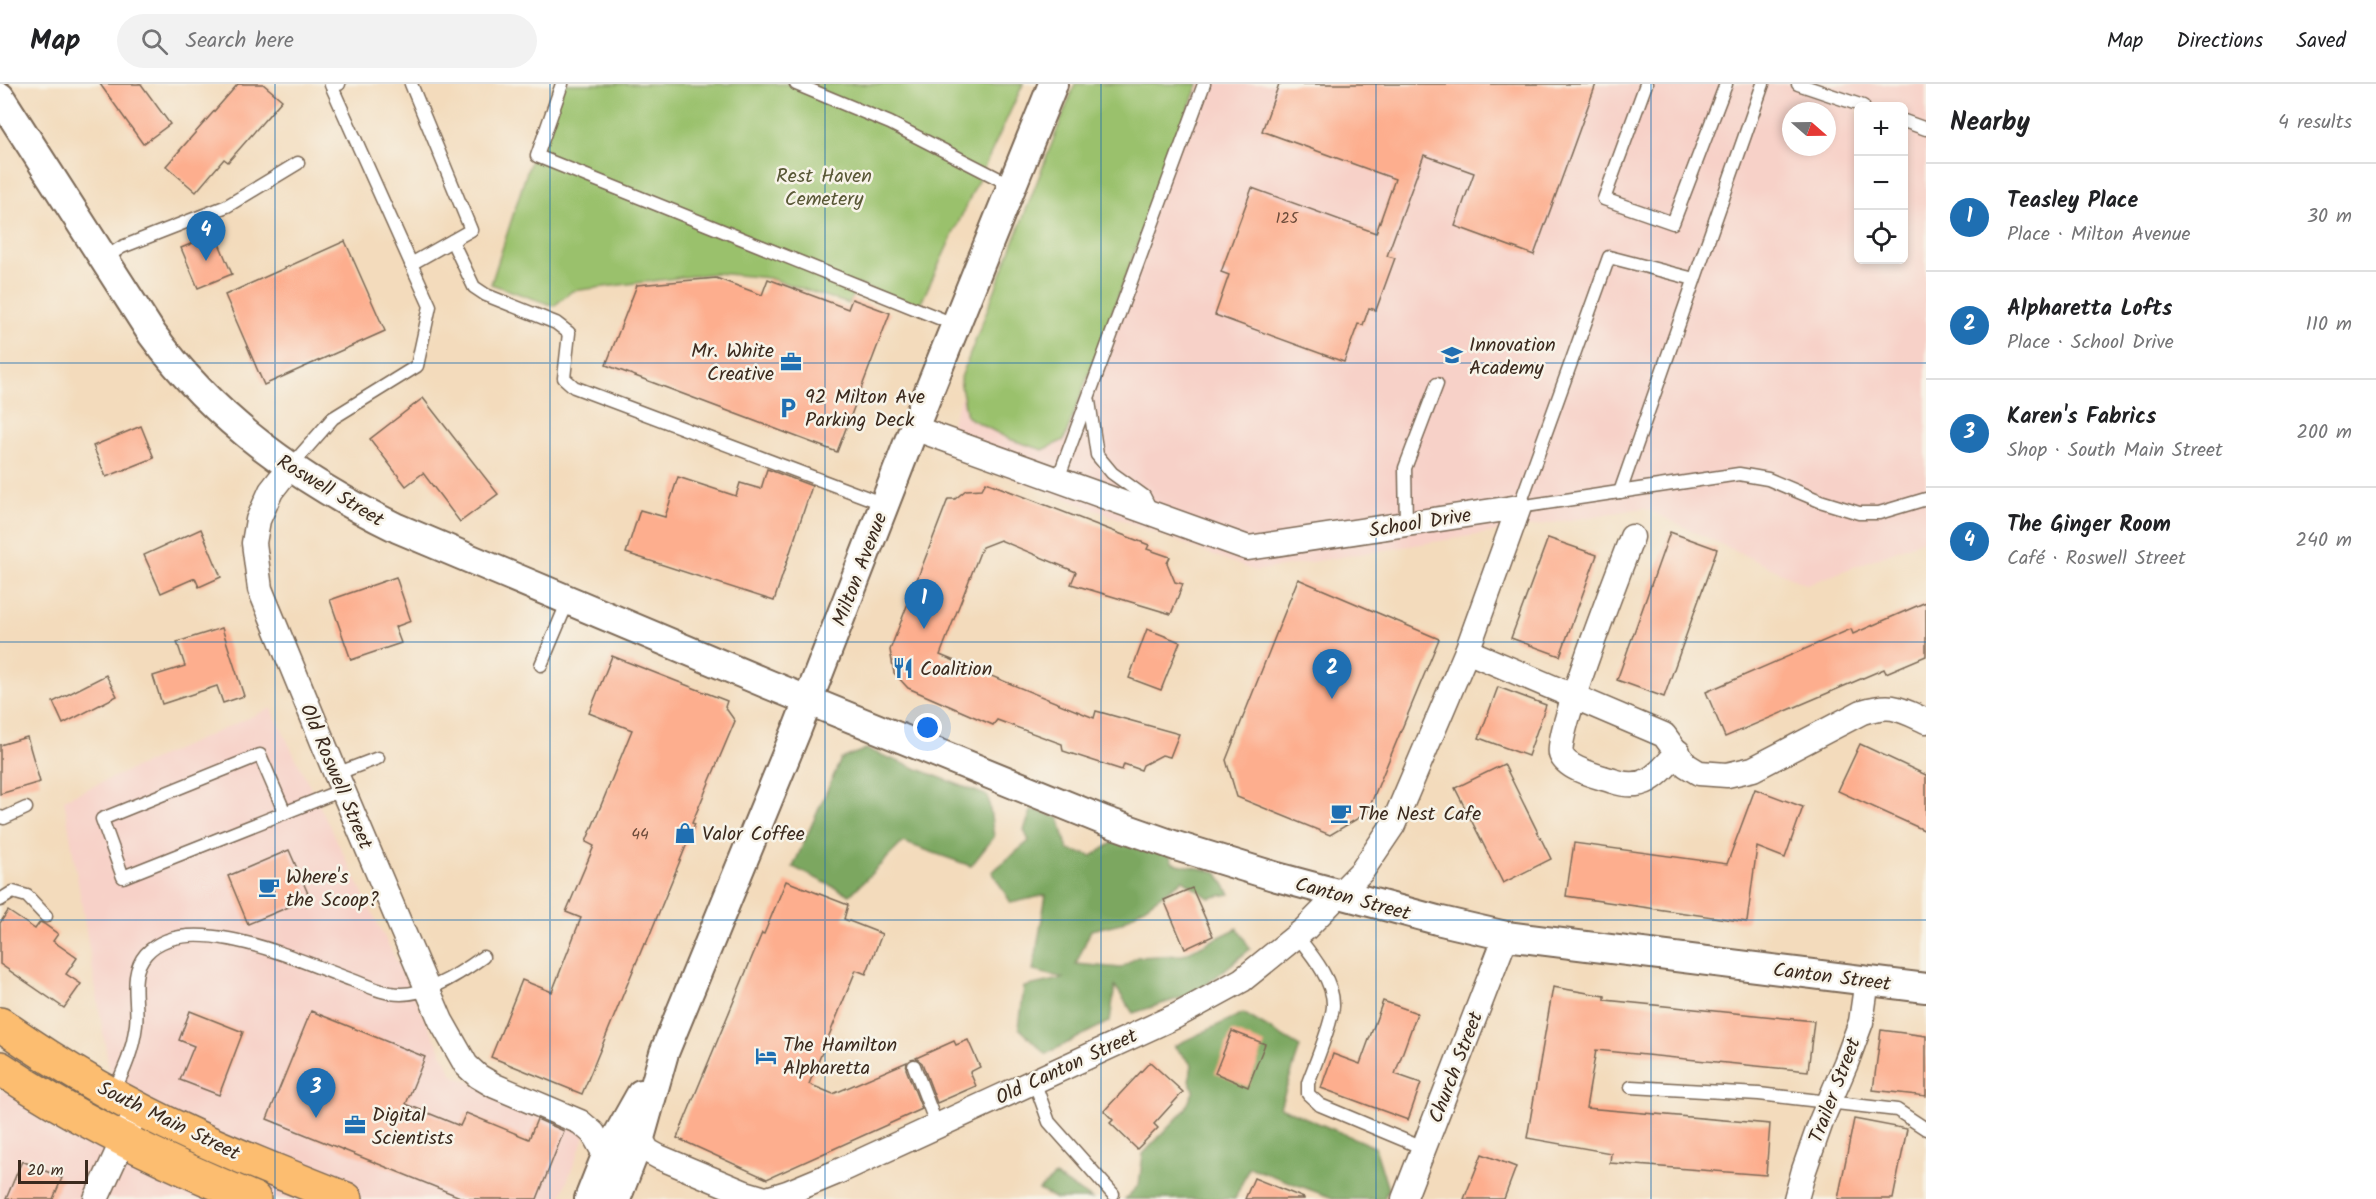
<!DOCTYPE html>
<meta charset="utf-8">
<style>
:root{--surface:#fff;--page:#f2f2f2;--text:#202124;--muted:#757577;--line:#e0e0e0;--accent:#1f6fb2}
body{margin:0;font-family:Kalam,sans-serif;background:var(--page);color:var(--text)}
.controls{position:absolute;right:18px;top:18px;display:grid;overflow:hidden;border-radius:9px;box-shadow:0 3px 9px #0003}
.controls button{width:54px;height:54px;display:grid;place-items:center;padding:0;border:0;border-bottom:2px solid var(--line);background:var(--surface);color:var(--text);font:30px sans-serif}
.compass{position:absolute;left:1782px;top:18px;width:54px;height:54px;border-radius:50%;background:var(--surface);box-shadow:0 3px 9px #0003;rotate:110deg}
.scale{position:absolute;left:18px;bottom:15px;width:70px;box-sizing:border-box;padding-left:6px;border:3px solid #3b2a1e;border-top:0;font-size:16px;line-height:21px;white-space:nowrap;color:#3b2a1e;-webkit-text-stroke:4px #f7f3e8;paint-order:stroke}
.you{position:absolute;left:928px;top:644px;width:21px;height:21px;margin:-15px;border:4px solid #fff;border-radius:50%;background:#1a73e8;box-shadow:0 0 0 9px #1a73e833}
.badge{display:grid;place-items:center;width:39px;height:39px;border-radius:50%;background:var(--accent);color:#fff;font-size:20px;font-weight:700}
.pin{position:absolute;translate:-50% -50px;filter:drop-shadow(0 2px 3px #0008)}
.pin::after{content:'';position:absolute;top:32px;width:21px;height:18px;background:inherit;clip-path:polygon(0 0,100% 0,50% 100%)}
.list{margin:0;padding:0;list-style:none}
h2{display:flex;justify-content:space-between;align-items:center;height:78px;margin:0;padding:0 24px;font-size:26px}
h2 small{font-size:20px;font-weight:400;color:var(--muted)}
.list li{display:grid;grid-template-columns:39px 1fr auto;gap:18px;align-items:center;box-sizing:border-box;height:108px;padding:0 24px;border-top:2px solid var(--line)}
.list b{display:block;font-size:22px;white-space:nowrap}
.list p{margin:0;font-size:20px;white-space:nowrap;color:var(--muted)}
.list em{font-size:20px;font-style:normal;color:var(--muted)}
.icon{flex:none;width:33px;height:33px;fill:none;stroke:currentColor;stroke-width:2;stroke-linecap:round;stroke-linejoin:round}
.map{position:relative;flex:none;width:1926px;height:1115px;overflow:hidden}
header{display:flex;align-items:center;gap:36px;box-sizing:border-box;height:84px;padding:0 30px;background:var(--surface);border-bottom:2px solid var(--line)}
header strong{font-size:28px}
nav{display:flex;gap:33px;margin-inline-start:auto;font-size:21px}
.search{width:420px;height:54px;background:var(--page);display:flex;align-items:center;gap:15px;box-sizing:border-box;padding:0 21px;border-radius:33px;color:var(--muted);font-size:22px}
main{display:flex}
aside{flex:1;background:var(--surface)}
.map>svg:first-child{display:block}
.built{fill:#f7d1c8;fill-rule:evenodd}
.green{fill:#9ac16c;stroke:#6a7645;stroke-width:1.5}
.forest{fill:#7ba760;stroke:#5b683f;stroke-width:1.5}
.building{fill:#fdae8e}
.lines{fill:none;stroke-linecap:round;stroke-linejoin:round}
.service-casing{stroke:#7b6855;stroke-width:15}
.minor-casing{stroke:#7b6855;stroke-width:27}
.tertiary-casing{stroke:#7b6855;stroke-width:32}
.primary-casing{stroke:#7b6855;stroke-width:36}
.service{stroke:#fff;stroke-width:12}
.minor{stroke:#fff;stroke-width:24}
.tertiary{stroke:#fff;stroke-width:28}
.primary{stroke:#fcbd6f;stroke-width:33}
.grid{fill:none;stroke:#1f6fb2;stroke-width:1.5;stroke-opacity:0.55}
.labels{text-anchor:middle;stroke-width:5;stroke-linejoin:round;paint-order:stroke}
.number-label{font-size:16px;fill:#6c4b3a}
.park-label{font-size:20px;fill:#585735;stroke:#f7f3e8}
.poi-label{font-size:20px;fill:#3b2a1e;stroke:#f7f3e8;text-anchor:start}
.street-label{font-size:20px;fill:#3b2a1e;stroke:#f7f3e8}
</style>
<header>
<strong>Map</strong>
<div class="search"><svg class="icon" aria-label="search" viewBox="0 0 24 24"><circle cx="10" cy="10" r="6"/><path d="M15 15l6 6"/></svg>Search here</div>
<nav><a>Map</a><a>Directions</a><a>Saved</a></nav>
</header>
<main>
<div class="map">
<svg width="1926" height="1115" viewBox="0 0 1926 1115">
<rect width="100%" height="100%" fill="#f7f3e8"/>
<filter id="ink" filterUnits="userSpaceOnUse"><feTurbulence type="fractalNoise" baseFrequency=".0167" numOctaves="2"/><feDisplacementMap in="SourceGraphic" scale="12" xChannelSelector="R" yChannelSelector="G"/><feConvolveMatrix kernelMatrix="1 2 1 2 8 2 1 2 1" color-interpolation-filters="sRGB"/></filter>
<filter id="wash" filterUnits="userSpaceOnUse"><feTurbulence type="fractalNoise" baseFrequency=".008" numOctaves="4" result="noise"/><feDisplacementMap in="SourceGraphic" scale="24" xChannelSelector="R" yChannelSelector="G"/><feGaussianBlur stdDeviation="1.35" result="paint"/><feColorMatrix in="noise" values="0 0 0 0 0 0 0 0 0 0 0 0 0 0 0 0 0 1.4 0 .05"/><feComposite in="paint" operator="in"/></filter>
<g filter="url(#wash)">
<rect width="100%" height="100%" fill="#f3dbbc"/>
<g class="built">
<path d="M1087,0H1926V455L1807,501L1644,424L1255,487L940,366ZM1858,22H1904V176H1858ZM1791,27H1827V63H1791Z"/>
<polygon points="271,624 453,991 587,1047 560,1115 0,1115 0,1004 125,1079 64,715"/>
</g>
<g class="green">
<polygon points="555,0 1023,0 919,223 857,200 849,220 769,194 716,189 572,207 554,222 491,200"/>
<polygon points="1075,0 1198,0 1064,356 1043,366 1009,355 967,333 960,296"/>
</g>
<g class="forest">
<polygon points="866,665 988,712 994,753 971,782 903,758 850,811 793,783 841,675"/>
<polygon points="1032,725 1059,734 1068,766 1092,772 1123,752 1168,768 1173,779 1217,788 1230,810 1209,814 1183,796 1121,839 1091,846 1076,880 1121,884 1137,873 1182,871 1238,844 1250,865 1196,909 1133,929 1115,902 1110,937 1046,970 1019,944 1024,903 1064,894 1033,887 1046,811 1011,819 992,788 1029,757 1024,746"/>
<polygon points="1243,929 1300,963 1280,1023 1375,1063 1388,1105 1384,1115 1335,1115 1249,1083 1235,1115 1125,1115 1139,1101 1143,1070 1185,1026 1194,1006 1189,997 1192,981 1174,962"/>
<polygon points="1055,1092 1092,1115 1056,1115 1039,1106"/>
</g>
<g id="blocks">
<g class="building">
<polygon points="100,0 141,0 170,40 143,60"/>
<polygon points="238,0 263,0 282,16 228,78 224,75 196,108 166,82"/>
<polygon points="1279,0 1596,0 1534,171 1455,142 1474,89 1424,71 1387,172 1395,174 1376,226 1369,224 1363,241 1358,240 1344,278 1215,231 1229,191 1221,188 1252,104 1376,149 1395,95 1262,47"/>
<polygon points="215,150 232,190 198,204 181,164"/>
<polygon points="345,157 385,247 264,301 225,211"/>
<polygon points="716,194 762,211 768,195 848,225 852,215 890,229 837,368 606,281 637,201"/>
<polygon points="423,314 498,410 460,438 423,389 406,402 370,355"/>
<polygon points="141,342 154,374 106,393 93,362"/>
<polygon points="767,385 812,402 774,517 626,469 640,426 665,433 678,393 736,412 740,399 761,405"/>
<polygon points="986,398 1149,461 1147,465 1170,473 1167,479 1175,498 1183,500 1171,530 1071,500 1076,488 1000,456 982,463 940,571 1094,634 1096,627 1179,650 1170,673 1162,671 1143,681 1141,686 1124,680 1122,686 1063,667 1062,660 997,636 993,641 908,604 894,589 890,566 948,415 955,415 966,406 982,405"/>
<polygon points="201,445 221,493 199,503 195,494 161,509 144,471"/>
<polygon points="1670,448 1717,465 1664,613 1617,596"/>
<polygon points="1548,454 1597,471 1560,572 1511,554"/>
<polygon points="396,493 411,537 395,543 401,559 351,576 330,516"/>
<polygon points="1298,495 1439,555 1367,729 1330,751 1237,713 1226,676"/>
<polygon points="1926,518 1926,572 1886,589 1884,585 1725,653 1706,608 1851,545 1853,550"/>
<polygon points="222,544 244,612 223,619 217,602 162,620 153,592 185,582 177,558"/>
<polygon points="1147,545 1180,558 1161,606 1129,594"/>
<polygon points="612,572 727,617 725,623 735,637 692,739 695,740 646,860 644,860 582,1010 491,973 522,896 552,908 581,834 566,828 594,762 586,758 632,646 589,629"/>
<polygon points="106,591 117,612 63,640 53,618"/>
<polygon points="1498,603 1546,621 1528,672 1479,654"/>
<polygon points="27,653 40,698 0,710 0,661"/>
<polygon points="1860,660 1926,691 1926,747 1838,707"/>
<polygon points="1504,680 1551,775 1503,799 1455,704"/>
<polygon points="1755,705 1803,723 1785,774 1757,763 1747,838 1566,812 1574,759 1727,780"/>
<polygon points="289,766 310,814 248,840 228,792"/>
<polygon points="786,797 848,821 844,835 882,850 866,890 856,886 809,1000 833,1010 907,978 906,985 922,1025 767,1095 677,1054 762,849 764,850"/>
<polygon points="1192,804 1213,852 1185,865 1164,816"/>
<polygon points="8,827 35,845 40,838 44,840 58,850 53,857 77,874 66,890 81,900 64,924 0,880 0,839"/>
<polygon points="1553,903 1605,912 1605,916 1814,937 1808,987 1596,966 1586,1024 1770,1040 1766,1091 1610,1079 1611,1069 1527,1054"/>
<polygon points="1383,917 1417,929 1395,990 1421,999 1408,1036 1321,1004 1333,970 1360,980"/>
<polygon points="190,927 243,948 219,1011 180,996 194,962 179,956"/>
<polygon points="311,927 425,973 406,1020 460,1042 466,1029 529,1055 537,1035 564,1047 537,1115 465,1115 267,1035"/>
<polygon points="1881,946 1926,952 1926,1012 1873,1006"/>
<polygon points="1232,947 1265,960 1248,1003 1215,989"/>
<polygon points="968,956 980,983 970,988 976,1002 937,1019 922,979 916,974 954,957 956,961"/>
<polygon points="1150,978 1183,1008 1154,1040 1158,1044 1137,1065 1110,1039 1113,1036 1104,1027"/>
<polygon points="1854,1035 1907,1045 1893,1115 1838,1115"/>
<polygon points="1482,1070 1516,1083 1504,1115 1464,1115"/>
<polygon points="22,1077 62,1094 53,1115 6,1115"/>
<polygon points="1254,1094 1304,1114 1304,1115 1245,1115"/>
</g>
</g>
</g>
<g filter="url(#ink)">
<use href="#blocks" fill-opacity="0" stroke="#7b6855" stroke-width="1.5"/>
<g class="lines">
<defs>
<g id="service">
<polyline points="411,0 471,146 411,180"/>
<polyline points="562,0 537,72 956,241"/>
<polyline points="796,0 890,39 1011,101"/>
<polyline points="1646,0 1604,115 1673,139 1726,0"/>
<polyline points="1798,0 1863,22"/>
<polyline points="1904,37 1926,45"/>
<polyline points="452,157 474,203 486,211 556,239 569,249 564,294 574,303 884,420"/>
<polyline points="103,175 122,163 227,122 298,79"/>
<polyline points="1694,195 1609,173 1519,423 1739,390 1768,395 1820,417 1859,429 1879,429 1926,415"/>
<polyline points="1089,317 1097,371 1112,389 1144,412 1152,428"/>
<polyline points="290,383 333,334 417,282 430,222 331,1 339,0"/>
<polyline points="1058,395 1204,0"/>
<polyline points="1620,408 1763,0"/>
<polyline points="1406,440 1405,384 1437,300"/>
<polyline points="541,581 568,517"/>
<polyline points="336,690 378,674"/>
<polyline points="285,729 260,671 102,735 123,793 342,706"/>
<polyline points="0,733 4,734 26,724"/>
<polyline points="0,816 13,808 27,812 46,832"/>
<path d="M1297,852C1312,871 1334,897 1333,922C1332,940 1315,980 1308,999V1010L1320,1021L1423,1064"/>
<polyline points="914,982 937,1042"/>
<polyline points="1034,997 1049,1038 1113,1110"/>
<polyline points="1631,1003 1759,1010 1897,1026 1926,1045"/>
<path d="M112,1009C125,987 133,966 136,941C139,917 128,891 146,870C188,823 304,879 352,896C368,902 384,910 401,910C429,910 461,889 483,873"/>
</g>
<g id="minor">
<polyline points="289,384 271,407 258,436 254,459 260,505 336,690 441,937 466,981 478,992 495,1002 580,1038 593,1049 606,1072"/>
<path d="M1632,453C1621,482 1554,653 1561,670C1567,686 1598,692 1613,697C1645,708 1658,691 1678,668"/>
<path d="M1467,567L1664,651L1686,681L1699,689L1727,691L1753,685L1862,628C1892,619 1898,624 1926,637"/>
<polyline points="640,1054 648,1067 659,1073 745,1109 765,1115"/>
<polyline points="96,1115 130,1041"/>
<polyline points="767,1115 787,1109 835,1089 1176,932 1242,896 1305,845 1362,787 1393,741 1467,567 1519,423 1248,464 914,344"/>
<polyline points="1404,1115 1506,852"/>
<polyline points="1796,1115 1804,1086 1822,1035 1846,979 1861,938 1867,896"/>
</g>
<g id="tertiary">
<path d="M0,13L152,250C216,338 301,397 397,444L770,601L1105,737L1176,762L1277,793L1437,836L1506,852L1926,904"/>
<polyline points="589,1115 606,1072 641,1010"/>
<polyline points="616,1115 640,1054 664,969 797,645 914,344 1053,0"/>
</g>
<g id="primary">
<path d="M0,940C60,982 124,1020 190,1050C241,1074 294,1094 346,1115"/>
<path d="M0,984C79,1037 166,1079 254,1115"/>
</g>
</defs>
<use href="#service" class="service-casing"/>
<use href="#minor" class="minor-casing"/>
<use href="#tertiary" class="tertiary-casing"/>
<use href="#primary" class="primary-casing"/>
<use href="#service" class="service"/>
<use href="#minor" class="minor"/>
<use href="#tertiary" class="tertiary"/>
<use href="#primary" class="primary"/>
</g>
</g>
<path class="grid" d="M275,0V1115M550,0V1115M825,0V1115M1101,0V1115M1376,0V1115M1651,0V1115M0,279H1926M0,558H1926M0,836H1926"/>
<defs>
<symbol id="school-bare" viewBox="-9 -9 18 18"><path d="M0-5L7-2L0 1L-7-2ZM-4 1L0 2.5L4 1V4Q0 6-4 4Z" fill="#1f6fb2" stroke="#f7f3e8" stroke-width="2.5" paint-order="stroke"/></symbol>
<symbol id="office-bare" viewBox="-9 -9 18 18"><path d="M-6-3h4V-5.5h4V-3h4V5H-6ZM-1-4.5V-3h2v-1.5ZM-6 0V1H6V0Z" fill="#1f6fb2" stroke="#f7f3e8" stroke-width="2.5" paint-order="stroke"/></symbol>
<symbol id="parking-bare" viewBox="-9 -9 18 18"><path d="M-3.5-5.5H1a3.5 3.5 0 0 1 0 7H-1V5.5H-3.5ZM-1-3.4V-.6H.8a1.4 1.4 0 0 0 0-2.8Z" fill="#1f6fb2" stroke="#f7f3e8" stroke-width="2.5" paint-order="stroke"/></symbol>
<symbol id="restaurant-bare" viewBox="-9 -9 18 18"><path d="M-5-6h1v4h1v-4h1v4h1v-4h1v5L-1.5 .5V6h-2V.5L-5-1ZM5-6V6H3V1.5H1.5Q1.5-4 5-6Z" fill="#1f6fb2" stroke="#f7f3e8" stroke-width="2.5" paint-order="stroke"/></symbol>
<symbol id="cafe-bare" viewBox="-9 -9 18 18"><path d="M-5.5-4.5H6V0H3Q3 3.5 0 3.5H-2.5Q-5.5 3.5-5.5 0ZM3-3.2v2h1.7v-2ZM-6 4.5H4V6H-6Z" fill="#1f6fb2" stroke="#f7f3e8" stroke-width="2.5" paint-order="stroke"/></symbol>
<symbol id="shop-bare" viewBox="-9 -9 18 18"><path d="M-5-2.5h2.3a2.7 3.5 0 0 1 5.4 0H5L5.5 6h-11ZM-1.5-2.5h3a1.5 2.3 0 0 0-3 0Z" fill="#1f6fb2" stroke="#f7f3e8" stroke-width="2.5" paint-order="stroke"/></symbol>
<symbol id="hotel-bare" viewBox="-9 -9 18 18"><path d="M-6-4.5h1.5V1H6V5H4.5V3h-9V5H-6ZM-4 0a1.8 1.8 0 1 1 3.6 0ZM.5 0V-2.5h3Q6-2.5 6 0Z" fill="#1f6fb2" stroke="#f7f3e8" stroke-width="2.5" paint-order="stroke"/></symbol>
</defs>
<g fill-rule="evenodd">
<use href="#school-bare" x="1437" y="256" width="30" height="30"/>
<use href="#office-bare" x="776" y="263" width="30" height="30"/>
<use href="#parking-bare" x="773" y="309" width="30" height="30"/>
<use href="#restaurant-bare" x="888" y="569" width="30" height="30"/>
<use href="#cafe-bare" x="1326" y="714" width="30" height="30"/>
<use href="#shop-bare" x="670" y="734" width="30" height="30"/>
<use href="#cafe-bare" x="254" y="788" width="30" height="30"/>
<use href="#hotel-bare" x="751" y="957" width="30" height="30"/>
<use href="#office-bare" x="340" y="1026" width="30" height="30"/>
</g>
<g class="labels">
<g class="number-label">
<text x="1287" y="139">125</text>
<text x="640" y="755">44</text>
</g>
<g class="park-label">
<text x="824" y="98">Rest Haven<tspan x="824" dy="23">Cemetery</tspan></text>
</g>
<g class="poi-label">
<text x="1469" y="267">Innovation<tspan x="1469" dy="23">Academy</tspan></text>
<text x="774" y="273" text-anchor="end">Mr. White<tspan x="774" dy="23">Creative</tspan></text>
<text x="805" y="319">92 Milton Ave<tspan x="805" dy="23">Parking Deck</tspan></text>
<text x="920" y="591">Coalition</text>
<text x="1358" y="736">The Nest Cafe</text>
<text x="702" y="756">Valor Coffee</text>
<text x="286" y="799">Where's<tspan x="286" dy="23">the Scoop?</tspan></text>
<text x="783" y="967">The Hamilton<tspan x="783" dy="23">Alpharetta</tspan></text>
<text x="372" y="1037">Digital<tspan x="372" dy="23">Scientists</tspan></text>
</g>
<g class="street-label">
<text transform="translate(331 406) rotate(31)" y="7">Roswell Street</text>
<text transform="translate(1420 438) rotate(-9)" y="7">School Drive</text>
<text transform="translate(859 485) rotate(-69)" y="7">Milton Avenue</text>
<text transform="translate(337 692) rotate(67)" y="7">Old Roswell Street</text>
<text transform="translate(1353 814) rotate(15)" y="7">Canton Street</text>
<text transform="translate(1832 892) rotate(7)" y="7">Canton Street</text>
<text transform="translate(1066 982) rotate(-25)" y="7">Old Canton Street</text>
<text transform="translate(1455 983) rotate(-69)" y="7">Church Street</text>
<text transform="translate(1834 1006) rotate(-69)" y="7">Trailer Street</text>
<text transform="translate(169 1036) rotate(26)" y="7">South Main Street</text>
</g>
</g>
</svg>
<div class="controls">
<button>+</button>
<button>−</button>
<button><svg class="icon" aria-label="locate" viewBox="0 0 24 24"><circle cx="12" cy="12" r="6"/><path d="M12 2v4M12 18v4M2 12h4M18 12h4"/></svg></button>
</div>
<svg class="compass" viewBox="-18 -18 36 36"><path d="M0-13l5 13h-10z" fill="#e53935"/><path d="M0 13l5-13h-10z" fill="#757577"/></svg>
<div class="scale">20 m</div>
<div class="you"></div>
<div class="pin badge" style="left:924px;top:545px">1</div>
<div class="pin badge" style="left:1332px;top:615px">2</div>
<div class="pin badge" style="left:316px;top:1034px">3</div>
<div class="pin badge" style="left:206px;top:177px">4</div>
</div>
<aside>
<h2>Nearby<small>4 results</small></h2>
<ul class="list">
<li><span class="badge">1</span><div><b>Teasley Place</b><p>Place · Milton Avenue</p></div><em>30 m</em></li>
<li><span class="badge">2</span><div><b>Alpharetta Lofts</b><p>Place · School Drive</p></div><em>110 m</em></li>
<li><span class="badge">3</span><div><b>Karen's Fabrics</b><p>Shop · South Main Street</p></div><em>200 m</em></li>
<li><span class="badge">4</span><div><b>The Ginger Room</b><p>Café · Roswell Street</p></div><em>240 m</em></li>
</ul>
</aside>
</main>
